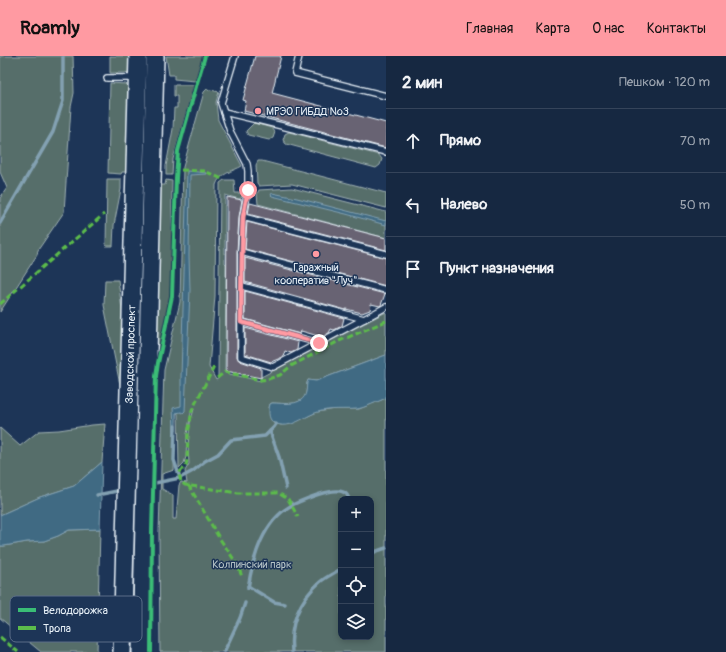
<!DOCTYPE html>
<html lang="ru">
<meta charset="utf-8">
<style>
:root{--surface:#162841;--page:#23344c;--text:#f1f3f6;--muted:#9ea6b1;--line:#35445a;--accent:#ff9aa2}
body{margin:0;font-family:Pangolin,sans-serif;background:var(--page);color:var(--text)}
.controls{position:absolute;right:12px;bottom:12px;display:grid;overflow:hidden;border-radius:8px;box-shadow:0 2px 6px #0003}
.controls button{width:36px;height:36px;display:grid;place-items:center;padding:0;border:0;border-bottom:1px solid var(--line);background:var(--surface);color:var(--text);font:20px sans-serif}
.stop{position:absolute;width:12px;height:12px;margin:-9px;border:3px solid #ff9aa2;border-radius:50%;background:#fff}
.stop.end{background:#ff9aa2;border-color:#fff;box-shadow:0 1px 4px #0008}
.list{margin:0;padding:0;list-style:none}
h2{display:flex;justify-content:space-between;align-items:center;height:52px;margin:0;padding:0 16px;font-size:17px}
h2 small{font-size:13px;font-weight:400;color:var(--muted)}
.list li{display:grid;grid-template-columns:26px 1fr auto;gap:12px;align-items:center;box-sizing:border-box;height:64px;padding:0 16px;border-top:1px solid var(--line)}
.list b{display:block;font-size:15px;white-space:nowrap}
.list em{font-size:13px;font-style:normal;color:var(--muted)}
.icon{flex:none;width:22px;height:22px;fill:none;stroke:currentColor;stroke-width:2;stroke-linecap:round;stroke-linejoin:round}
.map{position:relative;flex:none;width:386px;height:596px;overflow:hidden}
header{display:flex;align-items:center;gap:24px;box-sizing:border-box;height:56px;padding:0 20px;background:var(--accent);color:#111}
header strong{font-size:19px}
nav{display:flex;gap:22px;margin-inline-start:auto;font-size:14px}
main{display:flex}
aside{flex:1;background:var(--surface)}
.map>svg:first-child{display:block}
.green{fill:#566e6a;stroke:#9fb0b1;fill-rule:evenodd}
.water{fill:#3f6b83;stroke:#83a1b2}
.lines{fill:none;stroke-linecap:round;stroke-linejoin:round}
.stream{stroke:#83a1b2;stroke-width:3.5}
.building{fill:#686473;stroke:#e8f1f8}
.service-casing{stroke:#e8f1f8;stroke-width:8}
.primary-casing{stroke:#e8f1f8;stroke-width:20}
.service{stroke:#1d3557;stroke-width:5.5}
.primary{stroke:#1d3557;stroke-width:17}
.quiet{stroke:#5cbc4b;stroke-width:3;stroke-dasharray:6 3;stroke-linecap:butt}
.cycleway-casing{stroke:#1d3557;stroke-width:6}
.cycleway{stroke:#3abd76;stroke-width:4}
.route{stroke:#ff9aa2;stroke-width:5}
.poi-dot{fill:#ff9aa2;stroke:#1d3557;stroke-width:1.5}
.labels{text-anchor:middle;stroke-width:3;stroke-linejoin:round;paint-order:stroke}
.poi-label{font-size:11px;fill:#e8f1f8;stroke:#1d3557;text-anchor:start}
.street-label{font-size:11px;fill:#e8f1f8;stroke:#1d3557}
.park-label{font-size:11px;fill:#b5c3c6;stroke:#1d3557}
.key{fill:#1d3557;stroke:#5a6d87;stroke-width:1}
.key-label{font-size:11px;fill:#e8f1f8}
</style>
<header>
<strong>Roamly</strong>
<nav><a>Главная</a><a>Карта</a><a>О нас</a><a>Контакты</a></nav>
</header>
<main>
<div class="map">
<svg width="386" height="596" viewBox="0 0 386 596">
<rect width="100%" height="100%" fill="#1d3557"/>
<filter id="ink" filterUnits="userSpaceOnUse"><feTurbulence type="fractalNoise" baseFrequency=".025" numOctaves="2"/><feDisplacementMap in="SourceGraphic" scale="8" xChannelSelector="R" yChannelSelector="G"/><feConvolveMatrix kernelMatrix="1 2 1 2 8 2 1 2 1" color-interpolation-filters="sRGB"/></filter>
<g filter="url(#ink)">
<g class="green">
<polygon points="0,0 73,0 74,37 71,51 64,156 38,194 37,199 0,256 0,142 7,132 0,116"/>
<polygon points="110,0 129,0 129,16 125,17 110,17"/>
<polygon points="166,0 203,0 195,25 174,23 174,19 169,19"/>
<polygon points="110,27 126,28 128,30 126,116 122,116 121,118 108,117"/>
<polygon points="174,29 194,29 173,103 172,119 166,119 166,110 173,73 174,52 177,52 177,40 174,40"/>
<path d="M207,33L219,36L216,46L218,64L242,110C233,115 219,118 216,129L215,240L209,311L216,324L219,322L218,320L220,131V127L224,124H234L235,137H241L243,139L241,142L239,143L225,139V207L226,208L225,317L261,325V321L386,256V299L316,325L308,324C306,328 307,332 306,337C303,351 282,347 272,347L270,348L269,352L273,367L281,369L291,368L317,356L336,353H359L386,342V596H160L159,476L164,314L180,246L183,111L204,36ZM192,352L194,353L190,367L188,390L189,408L185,415L187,427L181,426L179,429L176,463H173V439L162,433V418L174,414L176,358V356H177L178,358L179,412L184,407L186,401L187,378ZM341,443H371V581H341Z"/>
<polygon points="254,67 272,72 275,76 273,82 269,84 248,79 246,75"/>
<polygon points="289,76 379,99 382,103 380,109 376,112 286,88 283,84 285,78"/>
<polygon points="258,105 262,105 386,137 386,152 292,128 259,130 257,127 256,109"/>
<polygon points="107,123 121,123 121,133 114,169 113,190 106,190"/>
<polygon points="166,124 172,125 171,236 155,312 160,129 165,129"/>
<polygon points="292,132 386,156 386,182 258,148 257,138 259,134"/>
<polygon points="105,224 118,224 123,261 121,334 104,249"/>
<polygon points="105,368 102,406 74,430 40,441 0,459 0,372 20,390 39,375 59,374 92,369"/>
<polygon points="100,473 97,596 41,596 0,562 0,490 4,490 27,486 44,485 58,480 69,474"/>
</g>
<g class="water">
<polygon points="187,115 207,117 207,118 190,119 189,200 190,234 185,355 183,357 181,356 176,357 176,374 174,374 173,352 181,350 181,321"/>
<polygon points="272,137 297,142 386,165 386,169 346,158 272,140 271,139"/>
<path d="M386,299V342C379,345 364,352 357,353C344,354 330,352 318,356C304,360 292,373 277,368C268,366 268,356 270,348L272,347C283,347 303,351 306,336C307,332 306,328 308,324L316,325Z"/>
<polygon points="102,406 100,473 69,474 58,480 44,485 27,486 4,490 0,490 0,459 40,441 74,430"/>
</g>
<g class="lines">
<g class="stream">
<polyline points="0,167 53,76 63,45 63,0"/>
<polyline points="175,370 174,404 180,422"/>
<polyline points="270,375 279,401 286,432"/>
<polyline points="150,428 180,422 193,415 205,405 218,398 231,384 265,380 274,371 276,368"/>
<polyline points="97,439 122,434"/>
<path d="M292,449C303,444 332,431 343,436C347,437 348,440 349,443"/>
<polyline points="340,485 341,483"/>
<polyline points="371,498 377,495 386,492"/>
<polyline points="248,530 274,546 285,548"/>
<path d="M248,532C253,501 263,465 292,449L291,447"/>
<polyline points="224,596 240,562 245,547"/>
<path d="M292,596C289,569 299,544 320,526C326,521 334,517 341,513"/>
</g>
</g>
<g class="building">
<polygon points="255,0 281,0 272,37 386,67 386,92 244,55 246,45 243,44"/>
<polygon points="227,141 242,144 239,161 237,196 237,301 240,305 261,312 261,322 226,315"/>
<polygon points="250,147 386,182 386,194 248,158"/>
<polygon points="247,166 386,202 386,230 245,193"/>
<polygon points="245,202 385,238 381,249 380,250 371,248 370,254 362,257 346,253 346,254 245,226"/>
<polygon points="245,235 344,262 342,270 334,274 331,273 329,277 322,281 301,275 300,278 245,263"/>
<polygon points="245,272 298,286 297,294 291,297 285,295 283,301 271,306 245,298"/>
</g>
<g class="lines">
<defs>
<g id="service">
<polyline points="235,0 221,47 230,75 247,108 248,115 248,134 243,161 241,196 241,301 273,311 364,263 386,251"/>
<polyline points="299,0 295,17 386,40"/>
<polyline points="107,22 135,22"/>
<polyline points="224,56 282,70 386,96"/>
<polyline points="243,161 386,198"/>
<polyline points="241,196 386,234"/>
<polyline points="242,230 364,263"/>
<polyline points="241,266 319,287"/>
</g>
<g id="primary">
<path id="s1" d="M122,596L138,0"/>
<polyline points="141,596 155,0"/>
</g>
</defs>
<use href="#service" class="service-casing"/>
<use href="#primary" class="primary-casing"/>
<use href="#service" class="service"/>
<use href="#primary" class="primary"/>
<g class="quiet">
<polyline points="181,114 205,115 222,123"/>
<polyline points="0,248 104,158"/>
<polyline points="214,311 192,354 188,378 187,404 186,410 179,417 181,426 185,429 238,437 278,437 288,443 298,461"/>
<polyline points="217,322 225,316 261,324 268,323 280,319 291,310 337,286 386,265"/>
<path d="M188,429C199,446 208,463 218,480C227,494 237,505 242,521"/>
<polyline points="0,581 18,596"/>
</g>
<defs>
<polyline id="cycleway" points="151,596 152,476 156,320 158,307 172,240 176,122 178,95 197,27 205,0"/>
</defs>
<use href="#cycleway" class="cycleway-casing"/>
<use href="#cycleway" class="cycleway"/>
</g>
</g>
<g class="lines" filter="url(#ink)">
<polyline class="route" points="248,134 243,161 242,196 241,266 319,287"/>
</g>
<g class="poi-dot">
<circle cx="258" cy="55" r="4"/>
<circle cx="316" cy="198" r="4"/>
</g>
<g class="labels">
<g class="poi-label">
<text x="266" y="59">МРЭО ГИБДД №3</text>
<text x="316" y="215" text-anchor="middle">Гаражный<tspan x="316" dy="13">кооператив "Луч"</tspan></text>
</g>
<g class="street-label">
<text dy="4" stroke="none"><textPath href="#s1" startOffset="298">Заводской проспект</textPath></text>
</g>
<g class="park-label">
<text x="252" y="512">Колпинский парк</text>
</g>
</g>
<rect x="10" y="540" width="132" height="46" rx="6" class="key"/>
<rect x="18" y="552" width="18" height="4" fill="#3abd76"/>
<rect x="18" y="570" width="18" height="4" fill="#5cbc4b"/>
<g class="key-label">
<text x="43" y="558">Велодорожка</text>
<text x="43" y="576">Тропа</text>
</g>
</svg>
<div class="controls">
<button>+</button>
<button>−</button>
<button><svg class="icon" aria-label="locate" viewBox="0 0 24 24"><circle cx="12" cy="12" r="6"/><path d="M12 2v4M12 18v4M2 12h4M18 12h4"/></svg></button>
<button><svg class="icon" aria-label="layers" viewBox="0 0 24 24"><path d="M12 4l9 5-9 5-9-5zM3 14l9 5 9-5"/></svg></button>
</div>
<div class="stop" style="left:248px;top:134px"></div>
<div class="stop end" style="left:319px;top:287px"></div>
</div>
<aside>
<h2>2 мин<small>Пешком · 120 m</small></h2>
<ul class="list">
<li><svg class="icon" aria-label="ahead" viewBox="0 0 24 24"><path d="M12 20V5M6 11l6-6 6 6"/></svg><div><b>Прямо</b></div><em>70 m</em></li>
<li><svg class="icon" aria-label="left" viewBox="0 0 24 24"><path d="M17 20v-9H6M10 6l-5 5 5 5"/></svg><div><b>Налево</b></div><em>50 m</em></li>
<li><svg class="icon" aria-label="arrive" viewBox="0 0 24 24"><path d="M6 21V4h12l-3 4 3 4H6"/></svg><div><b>Пункт назначения</b></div></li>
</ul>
</aside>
</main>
